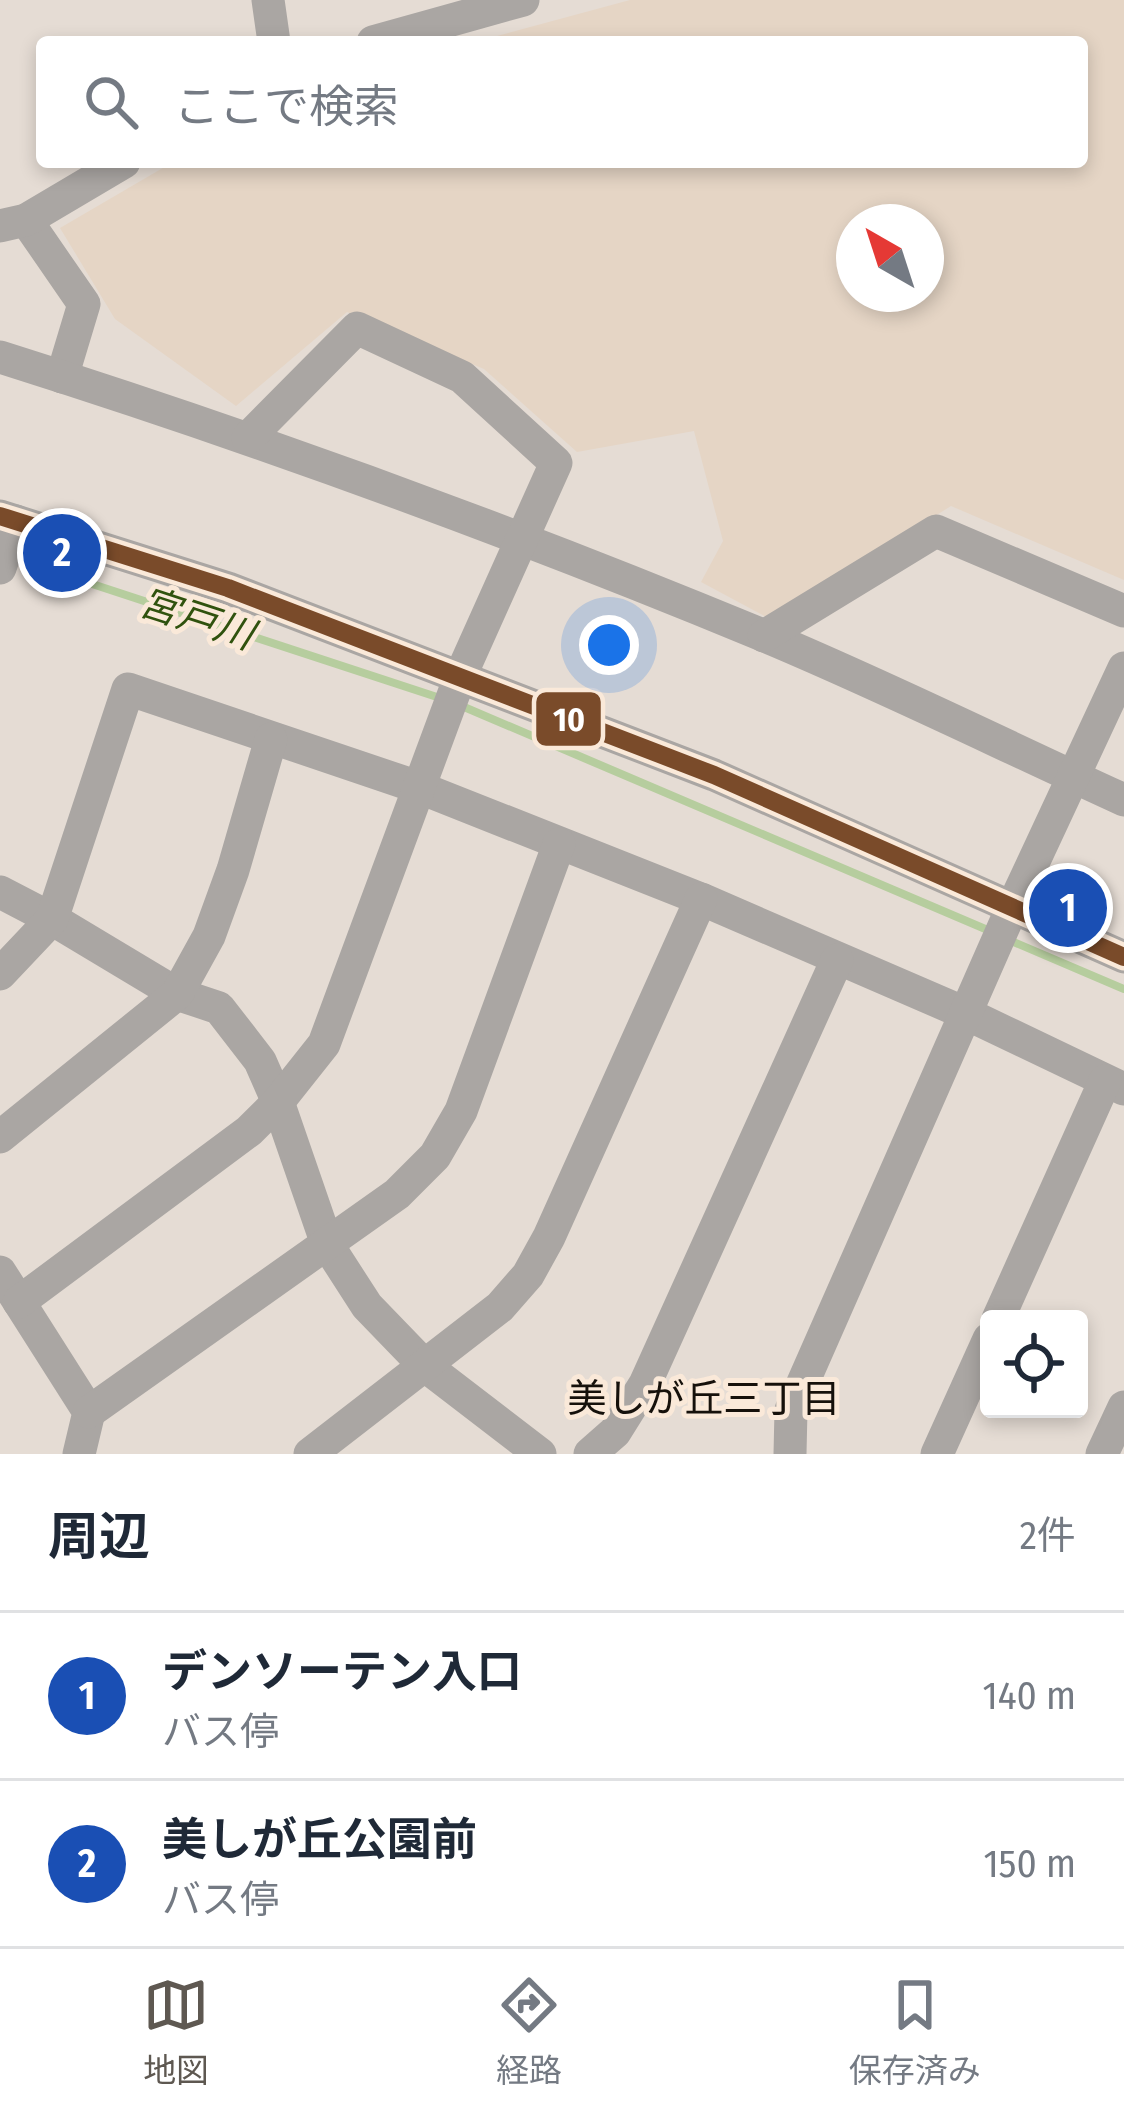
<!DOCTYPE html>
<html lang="ja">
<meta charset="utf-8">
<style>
:root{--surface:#fff;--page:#f2f2f3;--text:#1f2937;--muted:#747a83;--line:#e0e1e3;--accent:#5e5851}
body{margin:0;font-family:"Fira Sans Condensed","Noto Sans JP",sans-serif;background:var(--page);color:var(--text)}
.controls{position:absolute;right:36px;bottom:36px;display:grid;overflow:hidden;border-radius:12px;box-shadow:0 6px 18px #0003}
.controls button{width:108px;height:108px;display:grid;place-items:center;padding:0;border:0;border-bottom:3px solid var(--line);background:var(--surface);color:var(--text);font:60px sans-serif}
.compass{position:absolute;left:836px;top:204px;width:108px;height:108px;border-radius:50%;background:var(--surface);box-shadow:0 6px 18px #0003;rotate:321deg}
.you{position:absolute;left:609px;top:645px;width:42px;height:42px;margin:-30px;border:9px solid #fff;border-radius:50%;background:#1a73e8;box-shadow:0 0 0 18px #1a73e833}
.badge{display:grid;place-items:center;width:78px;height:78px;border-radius:50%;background:var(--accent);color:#fff;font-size:39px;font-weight:700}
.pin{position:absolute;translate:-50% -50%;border:6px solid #fff;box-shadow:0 3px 12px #0006}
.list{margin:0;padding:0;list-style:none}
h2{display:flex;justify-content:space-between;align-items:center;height:156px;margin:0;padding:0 48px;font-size:51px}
h2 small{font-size:39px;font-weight:400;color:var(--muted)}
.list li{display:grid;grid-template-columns:78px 1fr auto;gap:36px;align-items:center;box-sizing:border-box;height:168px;padding:0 48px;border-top:3px solid var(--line)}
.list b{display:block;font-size:45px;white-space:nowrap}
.list p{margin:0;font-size:39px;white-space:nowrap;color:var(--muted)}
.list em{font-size:39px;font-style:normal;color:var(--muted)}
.icon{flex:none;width:66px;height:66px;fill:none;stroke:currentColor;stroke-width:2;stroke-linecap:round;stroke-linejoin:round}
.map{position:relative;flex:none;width:1124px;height:1454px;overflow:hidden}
.search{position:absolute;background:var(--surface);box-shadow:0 6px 18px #0003;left:36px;right:36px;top:36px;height:132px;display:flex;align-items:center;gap:30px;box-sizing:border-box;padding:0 42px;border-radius:12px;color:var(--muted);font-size:45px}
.sheet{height:492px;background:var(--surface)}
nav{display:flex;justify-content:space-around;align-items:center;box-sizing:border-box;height:168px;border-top:3px solid var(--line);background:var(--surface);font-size:33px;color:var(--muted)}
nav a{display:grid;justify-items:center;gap:6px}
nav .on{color:var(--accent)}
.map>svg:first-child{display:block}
.built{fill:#e5d5c5;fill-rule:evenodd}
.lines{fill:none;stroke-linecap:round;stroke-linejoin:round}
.stream{stroke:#b6cd9e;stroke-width:8}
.minor{stroke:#aaa6a3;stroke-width:33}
.bus-1-casing{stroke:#fae9d9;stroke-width:27}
.bus-1{stroke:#7a4b2a;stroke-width:18}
.labels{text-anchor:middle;stroke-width:10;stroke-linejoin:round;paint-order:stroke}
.water-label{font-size:39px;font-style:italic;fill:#30520e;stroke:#fae9d9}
.neighbourhood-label{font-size:39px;fill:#16110b;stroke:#fae9d9}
.line-badge{stroke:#fae9d9;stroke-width:4.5}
.badge-label{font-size:33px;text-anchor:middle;font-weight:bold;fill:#fff}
</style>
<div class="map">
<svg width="1124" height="1454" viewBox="0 0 1124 1454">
<rect width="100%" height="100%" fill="#e5dcd4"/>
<path class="built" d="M630,0H1124V580L951,506L770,619L701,582L723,541L694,431L577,452L484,369L347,312L236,406L115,319L60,228L173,162H1082V42H475ZM854,222H926V294H854Z"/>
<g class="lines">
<g class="stream">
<polyline points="13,558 443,699"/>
<polyline points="457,704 990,931"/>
<polyline points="1009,940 1124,989"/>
</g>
<g class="minor">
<polyline points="268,0 274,42"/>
<polyline points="373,42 523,0"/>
<polyline points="26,220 84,304 62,377"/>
<polyline points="0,226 26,220 124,162"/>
<path d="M0,357C257,438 511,531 760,634C883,685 1003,745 1124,800"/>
<polyline points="0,516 228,588 714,775 1124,957"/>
<polyline points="0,568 16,521"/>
<polyline points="764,636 936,531 1124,611"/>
<polyline points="0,892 52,919 177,994 219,1008 260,1061 278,1102 327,1244 367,1306 424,1365 540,1454"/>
<polyline points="0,974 52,919 128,689 418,787 701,899 967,1014 1124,1089"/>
<polyline points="0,1137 177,994 209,936 233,870 271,739"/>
<polyline points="0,1272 89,1412 79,1454"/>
<polyline points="19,1302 249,1131 278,1102 324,1044 460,677 556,463 462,377 357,328 248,438"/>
<polyline points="998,1319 1105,1081"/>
<polyline points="89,1412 397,1194 435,1156 461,1111 559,844"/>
<polyline points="310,1454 500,1307 528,1275 549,1237 701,899"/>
<polyline points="590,1454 615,1432 645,1384 837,960"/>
<polyline points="790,1454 791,1410 1012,908 1124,668"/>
<polyline points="937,1454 989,1339"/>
<polyline points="1102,1454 1124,1407"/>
</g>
<defs>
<polyline id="bus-1" points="0,516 228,588 714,775 1124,957"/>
</defs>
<use href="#bus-1" class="bus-1-casing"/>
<use href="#bus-1" class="bus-1"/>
</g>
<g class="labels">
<g class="water-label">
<text transform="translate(197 618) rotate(18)" y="14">宮戸川</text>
</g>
<g class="neighbourhood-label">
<text x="704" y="1412">美しが丘三丁目</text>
</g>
</g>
<rect class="line-badge" x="534" y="690" width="69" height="58" rx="12" fill="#7a4b2a"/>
<g class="badge-label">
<text x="569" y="731">10</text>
</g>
</svg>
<div class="controls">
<button><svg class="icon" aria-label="locate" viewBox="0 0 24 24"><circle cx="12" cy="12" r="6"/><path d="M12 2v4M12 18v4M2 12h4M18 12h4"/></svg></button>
</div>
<svg class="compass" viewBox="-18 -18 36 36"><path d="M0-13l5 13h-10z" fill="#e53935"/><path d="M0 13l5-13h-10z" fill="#747a83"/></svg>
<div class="you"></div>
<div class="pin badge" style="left:1068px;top:908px;background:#1a4fb4">1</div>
<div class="pin badge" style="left:62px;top:553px;background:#1a4fb4">2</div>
<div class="search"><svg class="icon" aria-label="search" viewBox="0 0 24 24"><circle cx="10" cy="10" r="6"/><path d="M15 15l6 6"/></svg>ここで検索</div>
</div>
<section class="sheet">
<h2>周辺<small>2件</small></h2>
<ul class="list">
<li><span class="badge" style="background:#1a4fb4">1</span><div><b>デンソーテン入口</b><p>バス停</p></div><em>140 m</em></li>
<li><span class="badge" style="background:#1a4fb4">2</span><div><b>美しが丘公園前</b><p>バス停</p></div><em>150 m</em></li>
</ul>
</section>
<nav>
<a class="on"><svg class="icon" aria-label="map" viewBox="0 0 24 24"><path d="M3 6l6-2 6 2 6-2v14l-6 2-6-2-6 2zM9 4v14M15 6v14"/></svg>地図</a>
<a><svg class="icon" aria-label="directions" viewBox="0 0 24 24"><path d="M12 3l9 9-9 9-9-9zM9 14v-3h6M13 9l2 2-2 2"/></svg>経路</a>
<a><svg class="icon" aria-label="saved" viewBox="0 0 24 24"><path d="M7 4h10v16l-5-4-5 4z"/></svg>保存済み</a>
</nav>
